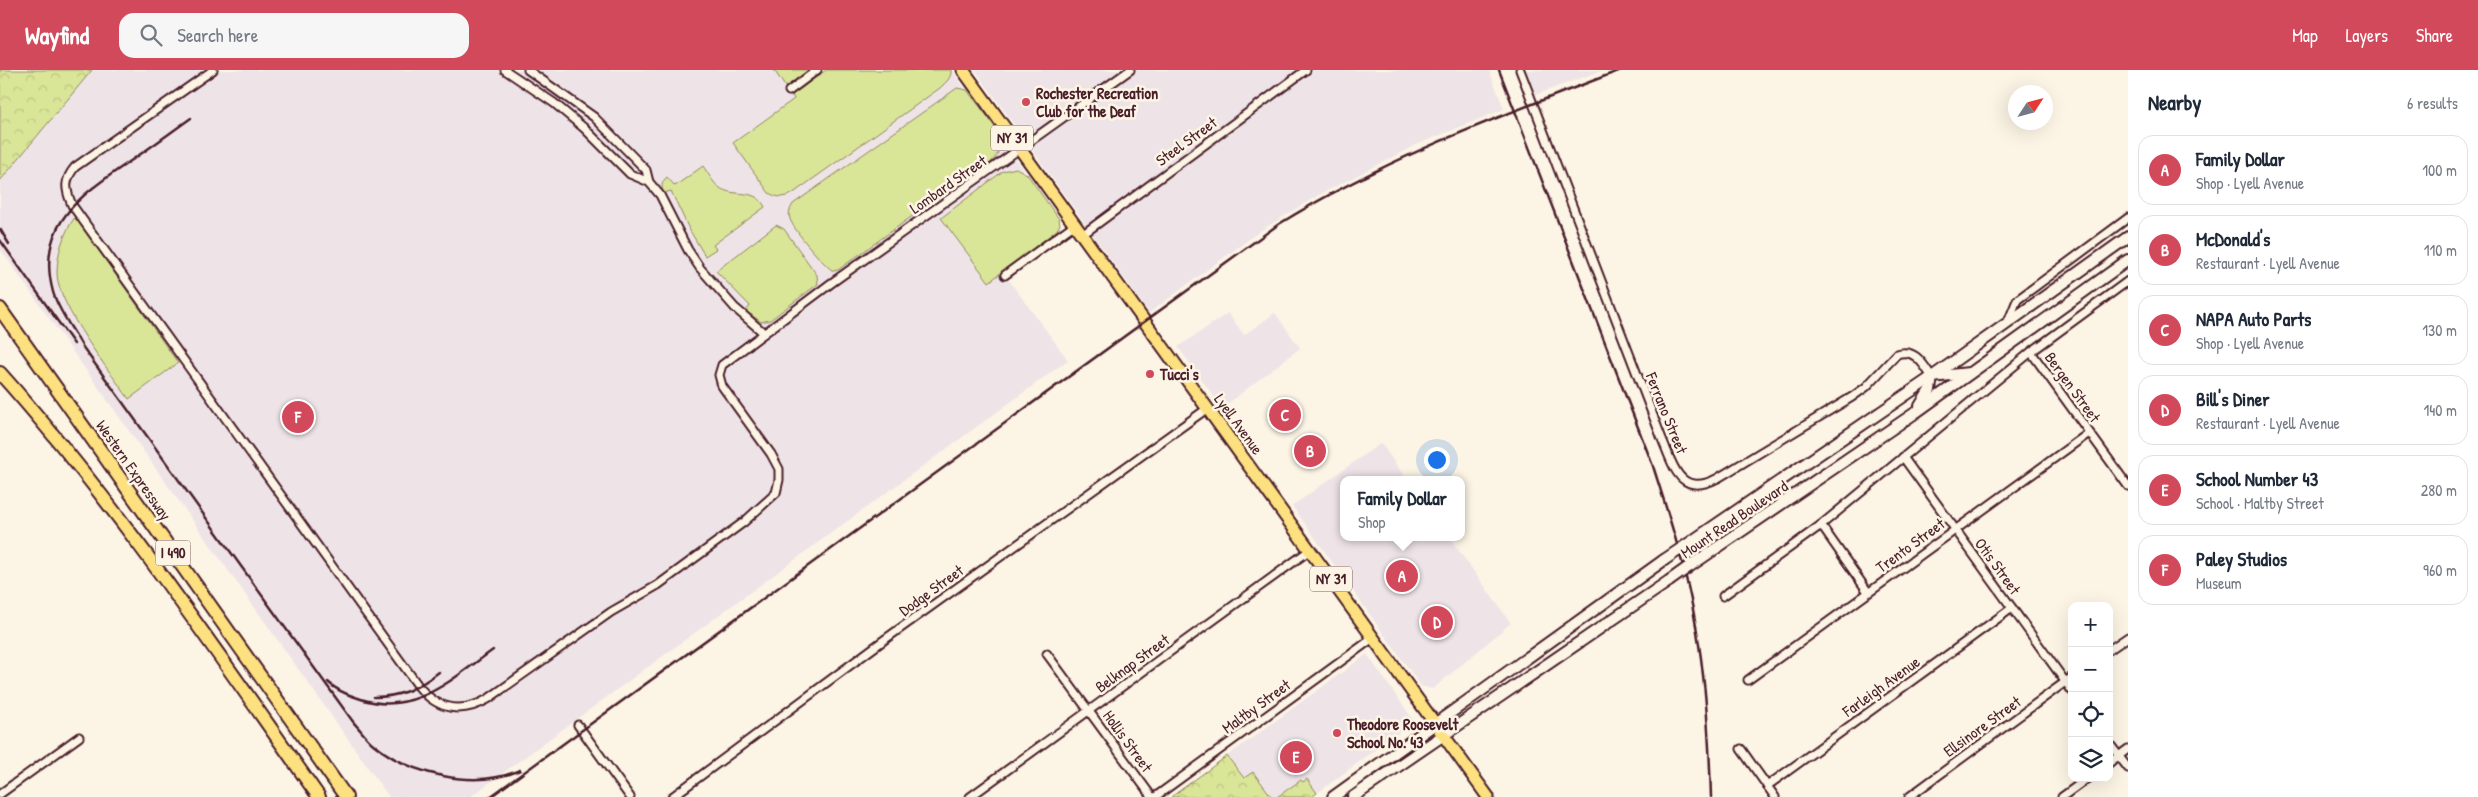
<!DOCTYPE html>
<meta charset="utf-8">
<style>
:root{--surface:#fff;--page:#f6f6f7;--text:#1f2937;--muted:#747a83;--line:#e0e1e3;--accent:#d1495b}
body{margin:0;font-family:"Patrick Hand",sans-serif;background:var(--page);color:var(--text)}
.controls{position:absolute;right:15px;bottom:15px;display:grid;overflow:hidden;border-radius:10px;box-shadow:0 5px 20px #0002}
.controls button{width:45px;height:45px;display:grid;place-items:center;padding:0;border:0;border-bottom:1px solid var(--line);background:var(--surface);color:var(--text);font:25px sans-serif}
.compass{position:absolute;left:2008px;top:15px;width:45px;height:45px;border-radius:50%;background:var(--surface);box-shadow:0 5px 20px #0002;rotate:54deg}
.you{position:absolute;left:1436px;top:389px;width:18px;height:18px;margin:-12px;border:4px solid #fff;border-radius:50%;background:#1a73e8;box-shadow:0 0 0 8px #1a73e833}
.badge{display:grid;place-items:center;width:32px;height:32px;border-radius:50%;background:var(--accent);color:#fff;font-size:16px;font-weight:700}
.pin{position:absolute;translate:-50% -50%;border:2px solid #fff;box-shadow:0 1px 5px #0006}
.popup{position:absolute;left:1340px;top:406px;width:125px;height:65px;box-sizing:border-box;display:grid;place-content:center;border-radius:10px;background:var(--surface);filter:drop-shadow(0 1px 4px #0005);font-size:16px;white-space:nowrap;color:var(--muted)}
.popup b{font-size:19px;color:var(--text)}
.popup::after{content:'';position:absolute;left:50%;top:100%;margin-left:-10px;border:10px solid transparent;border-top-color:var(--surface)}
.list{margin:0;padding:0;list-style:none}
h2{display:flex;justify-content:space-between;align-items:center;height:65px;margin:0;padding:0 20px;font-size:21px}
h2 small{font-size:16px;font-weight:400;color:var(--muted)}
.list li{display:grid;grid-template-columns:32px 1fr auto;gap:15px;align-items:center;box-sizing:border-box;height:70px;margin:0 10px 10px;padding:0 10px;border:1px solid var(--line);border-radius:15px}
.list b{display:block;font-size:19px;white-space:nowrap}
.list p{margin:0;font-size:16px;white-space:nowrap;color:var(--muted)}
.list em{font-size:16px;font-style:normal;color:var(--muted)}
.icon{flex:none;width:28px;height:28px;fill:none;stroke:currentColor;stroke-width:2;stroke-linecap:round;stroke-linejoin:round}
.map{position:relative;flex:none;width:2128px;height:727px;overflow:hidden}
header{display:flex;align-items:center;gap:30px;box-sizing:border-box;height:70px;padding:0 25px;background:var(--accent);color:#fff}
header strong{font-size:24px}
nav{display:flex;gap:28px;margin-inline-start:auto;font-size:18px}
.search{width:350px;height:45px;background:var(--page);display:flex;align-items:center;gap:12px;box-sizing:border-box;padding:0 18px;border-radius:15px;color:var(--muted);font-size:19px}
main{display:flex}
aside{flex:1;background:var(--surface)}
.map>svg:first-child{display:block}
.built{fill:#eee4e7}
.grass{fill:#d9e597;stroke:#928261}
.forest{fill:url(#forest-crowns);stroke:#928261}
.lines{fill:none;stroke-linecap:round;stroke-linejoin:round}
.street-casing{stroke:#4a1f2b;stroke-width:11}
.secondary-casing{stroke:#4a1f2b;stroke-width:14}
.primary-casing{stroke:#4a1f2b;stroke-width:15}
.highway-casing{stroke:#4a1f2b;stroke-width:16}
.street{stroke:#fcf5e5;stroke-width:7}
.secondary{stroke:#fcf5e5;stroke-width:10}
.primary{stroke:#fde080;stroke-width:11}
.highway{stroke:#fde080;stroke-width:12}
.rail{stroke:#4a1f2b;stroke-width:2.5}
.secondary-bridge-casing{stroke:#4a1f2b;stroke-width:14;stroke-linecap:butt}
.secondary-bridge{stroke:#fcf5e5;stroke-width:10}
.poi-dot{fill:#d1495b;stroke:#fcf5e5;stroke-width:2}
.labels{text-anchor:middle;stroke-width:5;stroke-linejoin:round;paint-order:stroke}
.shield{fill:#fcf5e5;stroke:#7f5f63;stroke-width:1}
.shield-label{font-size:15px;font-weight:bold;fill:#4a1f2b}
.poi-label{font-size:16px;font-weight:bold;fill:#4a1f2b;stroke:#fcf5e5;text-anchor:start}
.street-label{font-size:16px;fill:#4a1f2b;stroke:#fcf5e5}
</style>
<header>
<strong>Wayfind</strong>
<div class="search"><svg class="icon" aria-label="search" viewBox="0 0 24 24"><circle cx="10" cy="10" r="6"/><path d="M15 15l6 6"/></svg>Search here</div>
<nav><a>Map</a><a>Layers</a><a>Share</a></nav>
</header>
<main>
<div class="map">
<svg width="2128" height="727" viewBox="0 0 2128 727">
<defs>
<pattern id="forest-crowns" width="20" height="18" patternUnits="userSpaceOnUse" patternTransform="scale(1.25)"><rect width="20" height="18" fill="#d9e597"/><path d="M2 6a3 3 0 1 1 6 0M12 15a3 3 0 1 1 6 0" fill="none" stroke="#bcc482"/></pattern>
</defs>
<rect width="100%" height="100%" fill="#fcf5e5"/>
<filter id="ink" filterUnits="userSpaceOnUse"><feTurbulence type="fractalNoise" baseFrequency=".02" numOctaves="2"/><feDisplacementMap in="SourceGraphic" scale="10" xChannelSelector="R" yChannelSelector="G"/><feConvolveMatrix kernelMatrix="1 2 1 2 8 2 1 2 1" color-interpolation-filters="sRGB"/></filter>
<g filter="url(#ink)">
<g class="built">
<polygon points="92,0 819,0 822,3 826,0 952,0 1059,149 1060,154 1057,160 1002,201 1068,290 470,727 389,727 0,179 0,111"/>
<polygon points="975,0 1489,0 1504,39 1416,75 1317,126 1260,161 1149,243"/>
<polygon points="1526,0 1603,0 1535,25"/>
<polygon points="1228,243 1244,265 1275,243 1300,278 1222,338 1178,277"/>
<polygon points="1381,373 1407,410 1343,410 1343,467 1449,467 1511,553 1433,619 1421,616 1292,436"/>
<polygon points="1367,584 1414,651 1312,727 1171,727"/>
</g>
<g class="grass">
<polygon points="774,0 811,0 786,18"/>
<path d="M826,0H951C952,8 945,13 940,18L792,124C783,128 777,128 769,123L733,73L794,29L792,25Z"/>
<path d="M957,18L967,20C984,45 1020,73 985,97C976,104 969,109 958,113L838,200L833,201C822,193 794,161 790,149C788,143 790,139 793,134Z"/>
<path d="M703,96C708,103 713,113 720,118C735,128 755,117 765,137L713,175L716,179L705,186L689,159L671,121L664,123C661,117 661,112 667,107L675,116Z"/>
<polygon points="1016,98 1027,104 1059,149 1060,154 1057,160 989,212 941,148 1003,101"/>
<path d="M75,147L178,293L129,329C110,302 58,236 57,204C57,183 63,164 75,147Z"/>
<polygon points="776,155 784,159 817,205 818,214 770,250 761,252 746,241 750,236 716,201"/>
</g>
<g class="forest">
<polygon points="0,0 92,0 0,111"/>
<polygon points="1227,686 1244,708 1253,702 1272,727 1171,727"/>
<polygon points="1307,709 1317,723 1312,727 1277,727 1301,710 1303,712"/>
</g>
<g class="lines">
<defs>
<g id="street">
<path d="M213,0L75,97C64,110 65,119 72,135L419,617C438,640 462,644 488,629L611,542L658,515L744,452L776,423L779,410V399L771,384L722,316L719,305L722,295L830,214L1130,0"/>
<polyline points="505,0 554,33 584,58 630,104 649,112 660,125 688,180 700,198 735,238 764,263"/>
<polyline points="528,0 594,47 646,100 649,112"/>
<path d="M1520,0L1662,369C1674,397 1680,428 1718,408L1852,327L1866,317L1897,284C1915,278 1923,294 1932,307"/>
<polyline points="789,21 817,0"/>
<polyline points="1082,165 1306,0"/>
<polyline points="1005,205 1075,154"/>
<polyline points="2008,252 2017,230 2128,148"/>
<polyline points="2031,282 2128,416"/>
<polyline points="1903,387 2072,621"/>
<polyline points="1821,455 1868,522"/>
<polyline points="1723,526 1821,455 2031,282 2128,211"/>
<polyline points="2109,580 2128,567"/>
<polyline points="1047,584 1152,727"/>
<polyline points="1748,610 2089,363"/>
<polyline points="578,655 630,727"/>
<polyline points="2109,673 2128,698"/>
<polyline points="1741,679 1775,727"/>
<polyline points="2109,693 2128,679"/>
<polyline points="1767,716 2012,538"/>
<polyline points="0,724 79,667"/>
<polyline points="672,727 884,570 1208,338"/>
<polyline points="970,727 1310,480"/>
<polyline points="1155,727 1373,568"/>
<polyline points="1909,727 2072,607"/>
<polyline points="2062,727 2088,708"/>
</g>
<g id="secondary">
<polyline points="1932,307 1969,303"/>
<polyline points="1920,336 1930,320 1932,307"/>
<polyline points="1685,476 1932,307 2128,167"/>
<polyline points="1690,496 1915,343 2128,190"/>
<polyline points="1333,727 1664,490"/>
<polyline points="1353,727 1669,511"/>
</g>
<polyline id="primary" points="963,0 1488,727"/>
<g id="highway">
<polyline points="0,239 346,727"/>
<path d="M0,303C118,435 217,583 319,727"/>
</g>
</defs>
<use href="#street" class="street-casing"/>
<use href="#secondary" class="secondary-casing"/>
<use href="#primary" class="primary-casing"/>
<use href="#highway" class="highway-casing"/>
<use href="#street" class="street"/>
<use href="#secondary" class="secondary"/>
<use href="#primary" class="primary"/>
<use href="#highway" class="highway"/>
<g class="rail">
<path d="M1499,0L1653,396C1665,434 1678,473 1687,512C1704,582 1709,656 1711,727"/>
<path d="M191,48C170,63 150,78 129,92C81,125 35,155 53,222C58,240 73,259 82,276L354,653C360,659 365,667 372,673C409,705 475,720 520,700"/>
<polyline points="0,159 9,174"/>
<polyline points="0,170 74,274"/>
<path d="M328,612C336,620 348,625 358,628C412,648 452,609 493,580"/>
<path d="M374,627C401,627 418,618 439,602"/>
<path d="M490,727L1279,154C1389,86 1501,46 1621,0"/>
</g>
<defs>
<g id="secondary-bridge">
<polyline points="1664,490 1685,476"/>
<polyline points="1669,511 1690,496"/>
</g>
</defs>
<use href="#secondary-bridge" class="secondary-bridge-casing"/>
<use href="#secondary-bridge" class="secondary-bridge"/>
</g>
</g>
<g class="poi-dot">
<circle cx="1026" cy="32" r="5"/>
<circle cx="1150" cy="304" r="5"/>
<circle cx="1337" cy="663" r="5"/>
</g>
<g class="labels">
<g class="shield">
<rect x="991" y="55.5" width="42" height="25" rx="4"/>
<rect x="155.5" y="470.5" width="35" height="25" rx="4"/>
<rect x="1310" y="496.5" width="42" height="25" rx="4"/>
</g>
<g class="shield-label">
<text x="1012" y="73">NY 31</text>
<text x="173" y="488">I 490</text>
<text x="1331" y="514">NY 31</text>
</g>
<g class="poi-label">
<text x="1036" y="29">Rochester Recreation<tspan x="1036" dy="18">Club for the Deaf</tspan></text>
<text x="1160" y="310">Tucci's</text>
<text x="1347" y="660">Theodore Roosevelt<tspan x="1347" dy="18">School No. 43</tspan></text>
</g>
<g class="street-label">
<text transform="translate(1186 71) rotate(-36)" y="6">Steel Street</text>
<text transform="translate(948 114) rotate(-35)" y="6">Lombard Street</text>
<text transform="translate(2073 317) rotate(54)" y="6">Bergen Street</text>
<text transform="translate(1667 343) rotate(68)" y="6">Ferrano Street</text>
<text transform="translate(1239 354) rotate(54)" y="6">Lyell Avenue</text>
<text transform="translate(134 400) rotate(55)" y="6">Western Expressway</text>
<text transform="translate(1734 449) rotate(-34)" y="6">Mount Read Boulevard</text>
<text transform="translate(1910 475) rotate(-36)" y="6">Trento Street</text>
<text transform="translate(1998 496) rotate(54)" y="6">Otis Street</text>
<text transform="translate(931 520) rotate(-36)" y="6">Dodge Street</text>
<text transform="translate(1132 593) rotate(-36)" y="6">Belknap Street</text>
<text transform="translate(1881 616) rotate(-36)" y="6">Farleigh Avenue</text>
<text transform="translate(1256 636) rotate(-36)" y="6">Maltby Street</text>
<text transform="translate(1982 656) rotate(-36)" y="6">Ellsinore Street</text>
<text transform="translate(1128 671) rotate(54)" y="6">Hollis Street</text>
</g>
</g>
</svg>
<div class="controls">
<button>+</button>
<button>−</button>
<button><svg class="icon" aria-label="locate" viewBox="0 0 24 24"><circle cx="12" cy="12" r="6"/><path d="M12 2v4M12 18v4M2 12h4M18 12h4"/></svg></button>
<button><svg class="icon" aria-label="layers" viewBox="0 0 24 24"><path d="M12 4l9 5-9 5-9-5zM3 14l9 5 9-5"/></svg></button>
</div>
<svg class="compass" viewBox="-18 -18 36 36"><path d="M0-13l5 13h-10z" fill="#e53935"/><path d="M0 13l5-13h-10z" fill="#747a83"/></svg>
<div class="you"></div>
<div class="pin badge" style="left:1402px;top:506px">A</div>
<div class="popup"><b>Family Dollar</b>Shop</div>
<div class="pin badge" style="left:1310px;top:381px">B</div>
<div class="pin badge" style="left:1285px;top:345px">C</div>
<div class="pin badge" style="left:1437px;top:552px">D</div>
<div class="pin badge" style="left:1296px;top:687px">E</div>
<div class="pin badge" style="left:298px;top:347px">F</div>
</div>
<aside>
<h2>Nearby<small>6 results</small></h2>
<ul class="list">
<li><span class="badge">A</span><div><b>Family Dollar</b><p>Shop · Lyell Avenue</p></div><em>100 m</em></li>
<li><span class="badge">B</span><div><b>McDonald's</b><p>Restaurant · Lyell Avenue</p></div><em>110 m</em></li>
<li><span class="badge">C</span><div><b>NAPA Auto Parts</b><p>Shop · Lyell Avenue</p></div><em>130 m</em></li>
<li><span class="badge">D</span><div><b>Bill's Diner</b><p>Restaurant · Lyell Avenue</p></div><em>140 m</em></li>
<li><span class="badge">E</span><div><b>School Number 43</b><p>School · Maltby Street</p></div><em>280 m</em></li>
<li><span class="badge">F</span><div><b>Paley Studios</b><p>Museum</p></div><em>960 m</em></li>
</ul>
</aside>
</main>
